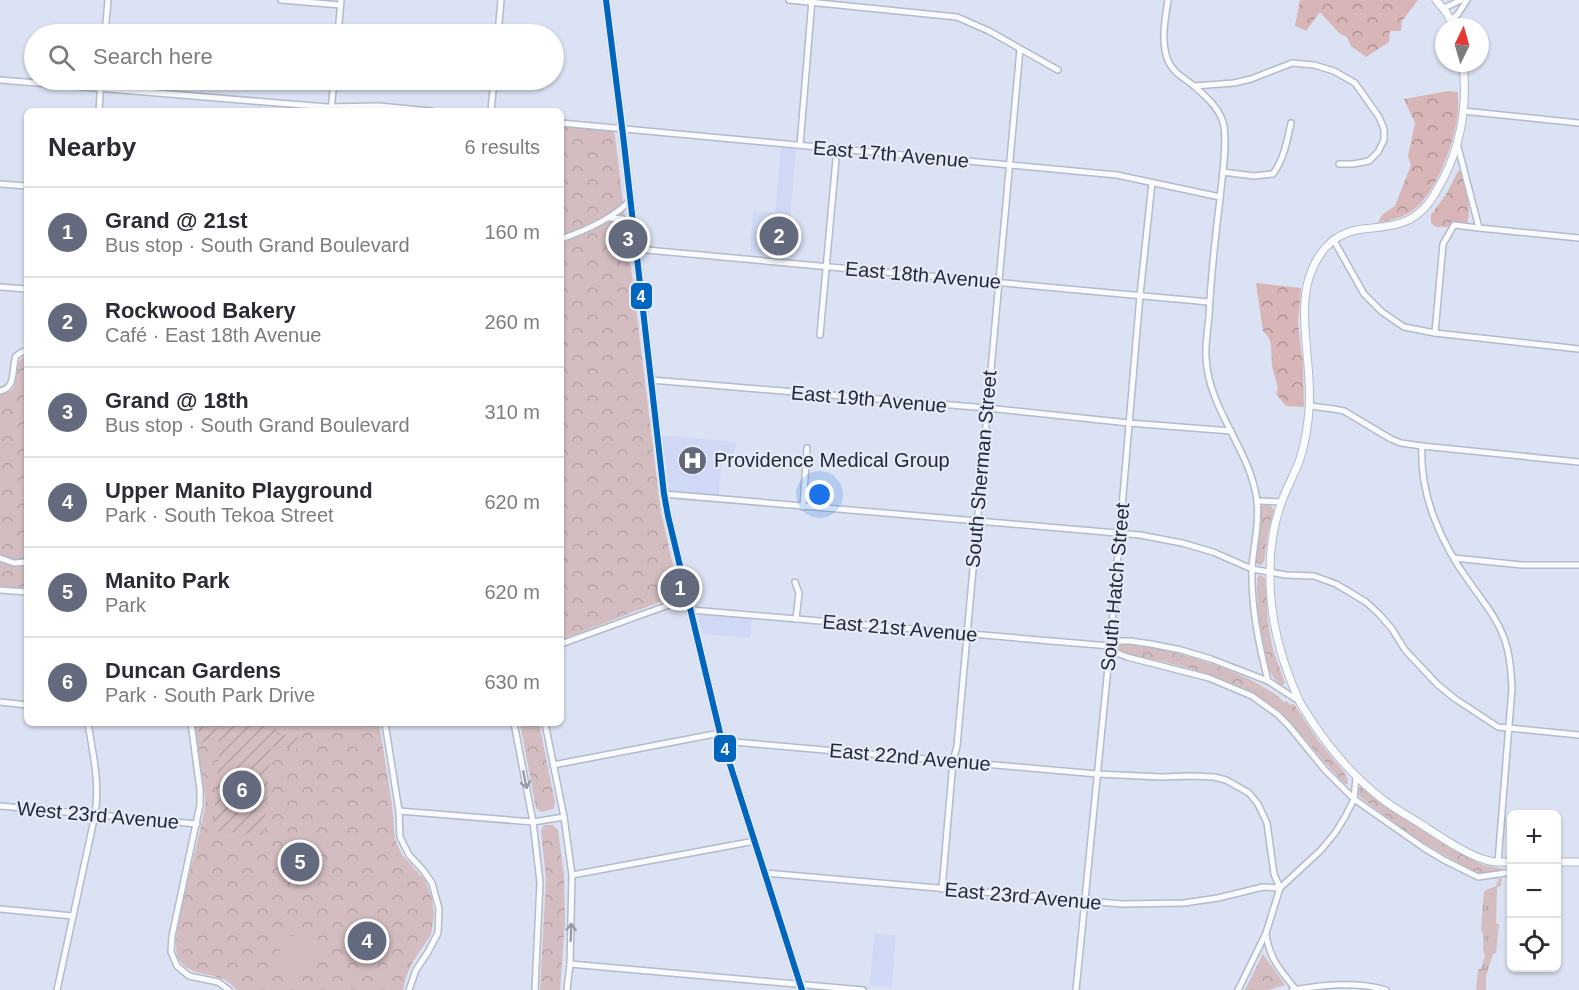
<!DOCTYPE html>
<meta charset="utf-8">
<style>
:root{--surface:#fff;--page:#f7f7f7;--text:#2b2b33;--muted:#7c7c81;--line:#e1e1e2;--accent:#636a7d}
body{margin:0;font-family:Arial,sans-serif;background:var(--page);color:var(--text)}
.controls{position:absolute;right:18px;bottom:18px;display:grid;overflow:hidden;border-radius:9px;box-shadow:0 2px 4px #0004}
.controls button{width:54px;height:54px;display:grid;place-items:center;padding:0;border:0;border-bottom:2px solid var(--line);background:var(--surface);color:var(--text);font:30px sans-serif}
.compass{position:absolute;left:1435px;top:18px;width:54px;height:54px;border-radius:50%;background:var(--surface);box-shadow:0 2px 4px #0004;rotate:5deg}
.you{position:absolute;left:820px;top:495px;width:21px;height:21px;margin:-15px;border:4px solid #fff;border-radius:50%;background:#1a73e8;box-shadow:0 0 0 9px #1a73e833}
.badge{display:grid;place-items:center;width:39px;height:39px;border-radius:50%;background:var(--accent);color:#fff;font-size:20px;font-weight:700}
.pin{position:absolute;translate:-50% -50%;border:3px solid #fff;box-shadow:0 2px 6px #0006}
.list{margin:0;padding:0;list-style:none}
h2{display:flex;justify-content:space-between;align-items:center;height:78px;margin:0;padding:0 24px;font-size:26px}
h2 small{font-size:20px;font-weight:400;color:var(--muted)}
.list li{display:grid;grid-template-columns:39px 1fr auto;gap:18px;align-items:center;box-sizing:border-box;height:90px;padding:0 24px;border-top:2px solid var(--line)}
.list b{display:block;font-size:22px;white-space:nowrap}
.list p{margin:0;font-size:20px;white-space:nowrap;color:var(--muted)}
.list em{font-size:20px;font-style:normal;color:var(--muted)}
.icon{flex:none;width:33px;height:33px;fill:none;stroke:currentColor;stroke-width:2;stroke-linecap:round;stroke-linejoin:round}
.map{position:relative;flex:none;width:1579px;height:990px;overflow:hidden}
.search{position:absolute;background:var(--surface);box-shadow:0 2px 4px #0004;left:24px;top:24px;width:540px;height:66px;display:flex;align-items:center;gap:15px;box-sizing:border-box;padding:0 21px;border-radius:33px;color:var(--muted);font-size:22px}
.panel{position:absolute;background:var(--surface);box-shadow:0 2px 4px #0004;left:24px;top:108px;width:540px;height:618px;border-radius:9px}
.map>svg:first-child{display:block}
.built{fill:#cfd9f5}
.grass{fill:url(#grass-tufts)}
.forest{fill:url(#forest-crowns)}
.park{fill:url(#park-crowns)}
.garden{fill:url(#garden-furrows)}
.pitch{fill:#d3bdc0}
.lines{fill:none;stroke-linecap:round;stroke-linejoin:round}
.minor-casing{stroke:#b3bacb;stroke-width:8}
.tertiary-casing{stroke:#b3bacb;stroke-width:9}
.secondary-casing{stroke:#b3bacb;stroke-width:10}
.minor{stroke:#fafbfd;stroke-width:5}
.tertiary{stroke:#fafbfd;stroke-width:7}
.secondary{stroke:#fafbfd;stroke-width:8}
.bus-1-casing{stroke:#e6eaf5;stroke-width:10}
.bus-1{stroke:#0065bd;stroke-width:6}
.oneway{stroke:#999ca7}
.labels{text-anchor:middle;stroke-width:4.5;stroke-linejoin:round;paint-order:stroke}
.street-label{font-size:20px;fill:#22293d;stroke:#e6eaf5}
.poi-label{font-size:20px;fill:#22293d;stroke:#e6eaf5;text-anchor:start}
.line-badge{stroke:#e6eaf5;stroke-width:2}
.badge-label{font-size:16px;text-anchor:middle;font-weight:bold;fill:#fff}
</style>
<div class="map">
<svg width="1579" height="990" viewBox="0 0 1579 990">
<defs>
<pattern id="grass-tufts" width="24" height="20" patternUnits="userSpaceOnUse" patternTransform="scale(1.5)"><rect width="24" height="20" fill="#d3bdc0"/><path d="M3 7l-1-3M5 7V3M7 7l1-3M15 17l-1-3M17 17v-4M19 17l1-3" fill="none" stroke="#b5a2a6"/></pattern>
<pattern id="forest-crowns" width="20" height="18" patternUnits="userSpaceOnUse" patternTransform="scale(1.5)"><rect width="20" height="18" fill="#d8b5b6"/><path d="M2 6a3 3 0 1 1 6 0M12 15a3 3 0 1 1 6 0" fill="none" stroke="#af9395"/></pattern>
<pattern id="park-crowns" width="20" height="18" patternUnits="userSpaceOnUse" patternTransform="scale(1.5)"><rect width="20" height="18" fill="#d3bdc0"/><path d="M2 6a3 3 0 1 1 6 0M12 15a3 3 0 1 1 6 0" fill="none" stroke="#b5a2a6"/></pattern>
<pattern id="garden-furrows" width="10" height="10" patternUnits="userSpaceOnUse" patternTransform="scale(1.5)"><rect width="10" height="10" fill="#d3bdc0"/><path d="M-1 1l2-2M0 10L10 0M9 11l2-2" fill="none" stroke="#b5a2a6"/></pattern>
</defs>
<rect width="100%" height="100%" fill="#dbe2f3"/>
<g class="built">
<polygon points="781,146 796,148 787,256 750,253 753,211 775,213"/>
<polygon points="660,435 736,442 734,458 722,456 718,503 671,499"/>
<polygon points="698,614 752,619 750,638 703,634"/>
<polygon points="874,934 896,935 892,987 870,985"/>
</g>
<path class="grass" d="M1502,878L1501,886L1497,887L1496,923L1499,925L1496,953L1493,954L1486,976V990H1476L1478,969H1481L1485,955C1481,947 1485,941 1483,933L1481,931L1484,891L1496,886L1498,879Z"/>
<g class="forest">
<polygon points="1300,0 1418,0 1402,21 1401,31 1390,31 1389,42 1366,57 1351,46 1347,37 1339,33 1320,12 1306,31 1295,26"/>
<path d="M1448,91L1458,92C1458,98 1458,105 1458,111C1456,139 1435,199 1409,213C1400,218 1388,221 1378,222L1383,214L1395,206L1411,165L1408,156L1415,123L1404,99Z"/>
<path d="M1458,171H1460L1462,173C1465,190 1472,208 1467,224H1453L1449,227H1436L1431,223V215L1447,193Z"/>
<polygon points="1256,283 1301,288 1298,323 1303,366 1304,407 1286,406 1276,394 1278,388 1272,366 1271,345 1269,338 1263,331"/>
</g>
<g class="park">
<polygon points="561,126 611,131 614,132 615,136 661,513 679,591 678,594 675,596 561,640"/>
<path d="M27,355V588L0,587V394C28,393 6,363 27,355Z"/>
<polygon points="1264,505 1271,506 1274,510 1268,533 1264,562 1261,565 1259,565 1255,561 1260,531 1260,508"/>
<path d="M1260,575L1265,578L1268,623L1273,650L1285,683L1282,686C1259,674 1257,603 1257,578Z"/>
<path d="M1120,644C1160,644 1256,673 1284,702L1287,701L1290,705L1294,704L1317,739L1344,772L1347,778L1348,784H1345C1321,761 1302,731 1276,710C1235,676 1172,662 1121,654L1119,653L1118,648Z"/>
<path d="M194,723H379L392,804L395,839L402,855L426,881L432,899L434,914L431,935L414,960L407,974L403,990H236C222,968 190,981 178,958C168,939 202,834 205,805C206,796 203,787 202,778C199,759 197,741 194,723Z"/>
<polygon points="520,723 539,723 555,803 553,809 541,812 536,808"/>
<polygon points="1362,787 1422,830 1450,848 1483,865 1504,869 1482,874 1476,873 1415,838 1360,797 1358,793 1359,788"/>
<polygon points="544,825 553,825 558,830 564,875 565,922 560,990 540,990 546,879 541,831"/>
<polygon points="1263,954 1285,985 1268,990 1245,990"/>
</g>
<polygon class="garden" points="219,723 276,723 276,734 290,735 294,733 298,733 296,752 290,748 271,747 264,835 213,831 220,742 205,741 200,744 198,724 206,728 218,729"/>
<path class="pitch" d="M316,935C327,964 314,977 285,978L278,941L283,936Z"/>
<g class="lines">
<defs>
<g id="minor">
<polyline points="281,0 340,5"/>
<polyline points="789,0 957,17 989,31 1058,70"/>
<path d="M1168,0C1165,19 1161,40 1167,58C1172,73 1185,78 1195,87C1207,97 1221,110 1224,126C1227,150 1222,175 1220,199C1215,238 1211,277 1209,316C1208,329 1205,344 1206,357C1208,410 1251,450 1257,501C1260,524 1253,547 1252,569C1251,607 1259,645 1268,681"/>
<polyline points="1444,8 1461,0"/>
<polyline points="1451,20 1458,14 1467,0"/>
<polyline points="105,34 108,0"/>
<polyline points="338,34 341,0"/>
<polyline points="498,34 501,0"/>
<polyline points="0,80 327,107 379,106 431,111"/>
<polyline points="1194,86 1234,83 1251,79 1292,63 1314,65 1334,71 1355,83 1379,117 1384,129 1384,140 1378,152 1369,161 1353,164 1339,164"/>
<polyline points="99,111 101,80"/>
<polyline points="331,111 334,80"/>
<polyline points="491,111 494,80"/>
<polyline points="1463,111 1579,123"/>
<polyline points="561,123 1117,175 1220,197"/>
<polyline points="800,145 812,0"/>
<path d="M1223,172L1254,176L1273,174C1284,159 1287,141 1291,123"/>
<polyline points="0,184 27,186"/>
<polyline points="610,218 623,219 633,227"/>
<polyline points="1479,228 1579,238"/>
<path d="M561,239C584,231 615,218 631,199"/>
<polyline points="1333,239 1364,294 1382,312 1404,327 1435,333 1579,349"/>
<polyline points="636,249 1209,302"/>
<polyline points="0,287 27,289"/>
<polyline points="1435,333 1443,244 1454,225 1479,228 1458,147"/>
<polyline points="820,335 837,148"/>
<polyline points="651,380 987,408 1129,423 1231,431"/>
<path d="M0,391C17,388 11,369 16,356L22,352L27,351"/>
<polyline points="1310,406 1334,409 1344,411 1391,439 1401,443 1422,446 1579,462"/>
<path d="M1422,446C1419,495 1442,545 1470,583C1482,600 1497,618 1504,638C1510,654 1511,671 1512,688L1498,862"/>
<polyline points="664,494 1140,535 1182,543 1213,552 1252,569 1286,575 1314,576 1336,584 1366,602 1379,614 1392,629 1405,650 1437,684 1454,698 1498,727 1579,735"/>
<polyline points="1257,501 1282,502"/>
<polyline points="803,507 807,448"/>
<polyline points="0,558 14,563 27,562"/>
<polyline points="1454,558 1522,565 1579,565"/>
<polyline points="795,582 799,593 796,619"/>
<polyline points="0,590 27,592"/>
<polyline points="691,610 1110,646 1121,641 1130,641 1151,644 1181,650 1211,659 1268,681 1299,701"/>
<polyline points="561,644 688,598"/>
<polyline points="1110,646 1117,653 1127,657 1209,678 1252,696 1277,714 1289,726 1325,770 1354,799 1424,848 1444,860 1478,877 1512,872"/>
<polyline points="0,702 27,705"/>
<polyline points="191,723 200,790 200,805 172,936 171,952 177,966 189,976 218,982 229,990"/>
<polyline points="385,723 399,811 400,837 409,855 423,870 432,883 439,909 438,933 428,952 416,970 409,990"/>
<polyline points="514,723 533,822 540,882 535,990"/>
<polyline points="545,723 564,817 572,875 570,964 567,990"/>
<polyline points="723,741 1097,774 1162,777 1190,776 1214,777 1226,780 1249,793 1258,804 1267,823 1274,874 1280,888"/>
<polyline points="553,765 720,733"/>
<polyline points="0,806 197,824"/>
<polyline points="399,811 533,822 564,817"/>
<polyline points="765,873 1122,904 1184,903 1218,898 1263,887 1280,888"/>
<polyline points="572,875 755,841"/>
<polyline points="942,889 953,761 957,746 1020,49"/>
<polyline points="0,909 73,916"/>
<path d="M1266,934C1270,961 1281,970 1296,990"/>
<polyline points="570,964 863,990"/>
<path d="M57,990L95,815C100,782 93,755 88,723"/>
<polyline points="1076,990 1111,637 1140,295 1152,183"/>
<polyline points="1238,990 1266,933 1280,888 1321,850 1335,833 1345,817 1354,799 1356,777"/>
<path d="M1292,990C1323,985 1356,981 1386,990"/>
</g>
<g id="tertiary">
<polyline points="1436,0 1446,12 1454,27"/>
<path d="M1463,63C1468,109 1461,150 1437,190C1430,203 1420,215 1406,221C1390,228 1373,227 1356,230C1330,236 1317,254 1309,278C1297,316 1313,369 1309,409C1308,426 1305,443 1300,459C1295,473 1287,487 1282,501C1274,522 1270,548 1270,571C1269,615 1280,658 1298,698C1301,706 1307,713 1311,720C1330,749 1354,777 1382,799C1395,809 1410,817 1424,826C1441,837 1467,855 1486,860C1494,863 1503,862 1512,862"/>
<polyline points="1556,862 1579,862"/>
</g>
<polyline id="secondary" points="606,0 623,135 664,494 668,516 720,733 802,990"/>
</defs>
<use href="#minor" class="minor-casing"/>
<use href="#tertiary" class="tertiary-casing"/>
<use href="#secondary" class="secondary-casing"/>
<use href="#minor" class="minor"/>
<use href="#tertiary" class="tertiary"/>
<use href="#secondary" class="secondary"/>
<defs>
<polyline id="bus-1" points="606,0 623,135 664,494 668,516 720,733 802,990"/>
</defs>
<use href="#bus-1" class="bus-1-casing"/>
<use href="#bus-1" class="bus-1"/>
</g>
<defs><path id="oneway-shaft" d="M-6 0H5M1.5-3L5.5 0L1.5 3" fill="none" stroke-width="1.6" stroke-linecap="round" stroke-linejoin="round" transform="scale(1.5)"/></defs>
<g class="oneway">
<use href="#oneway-shaft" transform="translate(525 780) rotate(79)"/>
<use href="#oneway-shaft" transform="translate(571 932) rotate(-88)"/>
</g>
<defs>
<symbol id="hospital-disc" viewBox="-11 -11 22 22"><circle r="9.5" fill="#636a7d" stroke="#e6eaf5"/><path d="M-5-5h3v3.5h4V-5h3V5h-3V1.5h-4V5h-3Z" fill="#fff"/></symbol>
</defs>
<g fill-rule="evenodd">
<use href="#hospital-disc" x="676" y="444" width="33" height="33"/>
</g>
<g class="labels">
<g class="street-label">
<text transform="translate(891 154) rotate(5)" y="7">East 17th Avenue</text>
<text transform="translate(923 275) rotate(5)" y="7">East 18th Avenue</text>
<text transform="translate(869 399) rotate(5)" y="7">East 19th Avenue</text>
<text transform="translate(981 469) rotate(-85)" y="7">South Sherman Street</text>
<text transform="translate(1115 587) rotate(-85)" y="7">South Hatch Street</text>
<text transform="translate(900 628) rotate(5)" y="7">East 21st Avenue</text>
<text transform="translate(910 757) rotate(5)" y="7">East 22nd Avenue</text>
<text transform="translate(98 815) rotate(5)" y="7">West 23rd Avenue</text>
<text transform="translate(1023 896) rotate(5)" y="7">East 23rd Avenue</text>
</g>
<g class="poi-label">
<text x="714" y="467">Providence Medical Group</text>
</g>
</g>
<g class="line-badge">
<rect x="630" y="282" width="23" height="28" rx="6" fill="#0065bd"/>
<rect x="713" y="734" width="24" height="29" rx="6" fill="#0065bd"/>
</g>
<g class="badge-label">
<text x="641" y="302">4</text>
<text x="725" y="755">4</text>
</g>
</svg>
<div class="controls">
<button>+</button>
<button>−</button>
<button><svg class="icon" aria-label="locate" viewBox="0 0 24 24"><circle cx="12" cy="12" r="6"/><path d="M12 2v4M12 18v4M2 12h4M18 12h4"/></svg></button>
</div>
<svg class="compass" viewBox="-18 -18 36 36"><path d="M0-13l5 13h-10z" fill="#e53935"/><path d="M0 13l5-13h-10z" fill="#7c7c81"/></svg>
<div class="you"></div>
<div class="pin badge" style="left:680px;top:588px">1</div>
<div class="pin badge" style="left:779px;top:236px">2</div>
<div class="pin badge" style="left:628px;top:239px">3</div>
<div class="pin badge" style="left:367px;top:941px">4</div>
<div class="pin badge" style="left:300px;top:862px">5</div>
<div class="pin badge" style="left:242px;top:790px">6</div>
<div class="search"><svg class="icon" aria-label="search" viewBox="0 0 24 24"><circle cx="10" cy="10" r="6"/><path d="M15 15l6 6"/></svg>Search here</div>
<section class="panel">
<h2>Nearby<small>6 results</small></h2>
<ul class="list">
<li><span class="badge">1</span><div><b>Grand @ 21st</b><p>Bus stop · South Grand Boulevard</p></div><em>160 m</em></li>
<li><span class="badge">2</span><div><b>Rockwood Bakery</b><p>Café · East 18th Avenue</p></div><em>260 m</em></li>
<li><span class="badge">3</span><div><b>Grand @ 18th</b><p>Bus stop · South Grand Boulevard</p></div><em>310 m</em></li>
<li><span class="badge">4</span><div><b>Upper Manito Playground</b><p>Park · South Tekoa Street</p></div><em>620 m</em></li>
<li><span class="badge">5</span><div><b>Manito Park</b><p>Park</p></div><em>620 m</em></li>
<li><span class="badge">6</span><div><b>Duncan Gardens</b><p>Park · South Park Drive</p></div><em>630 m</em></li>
</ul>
</section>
</div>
